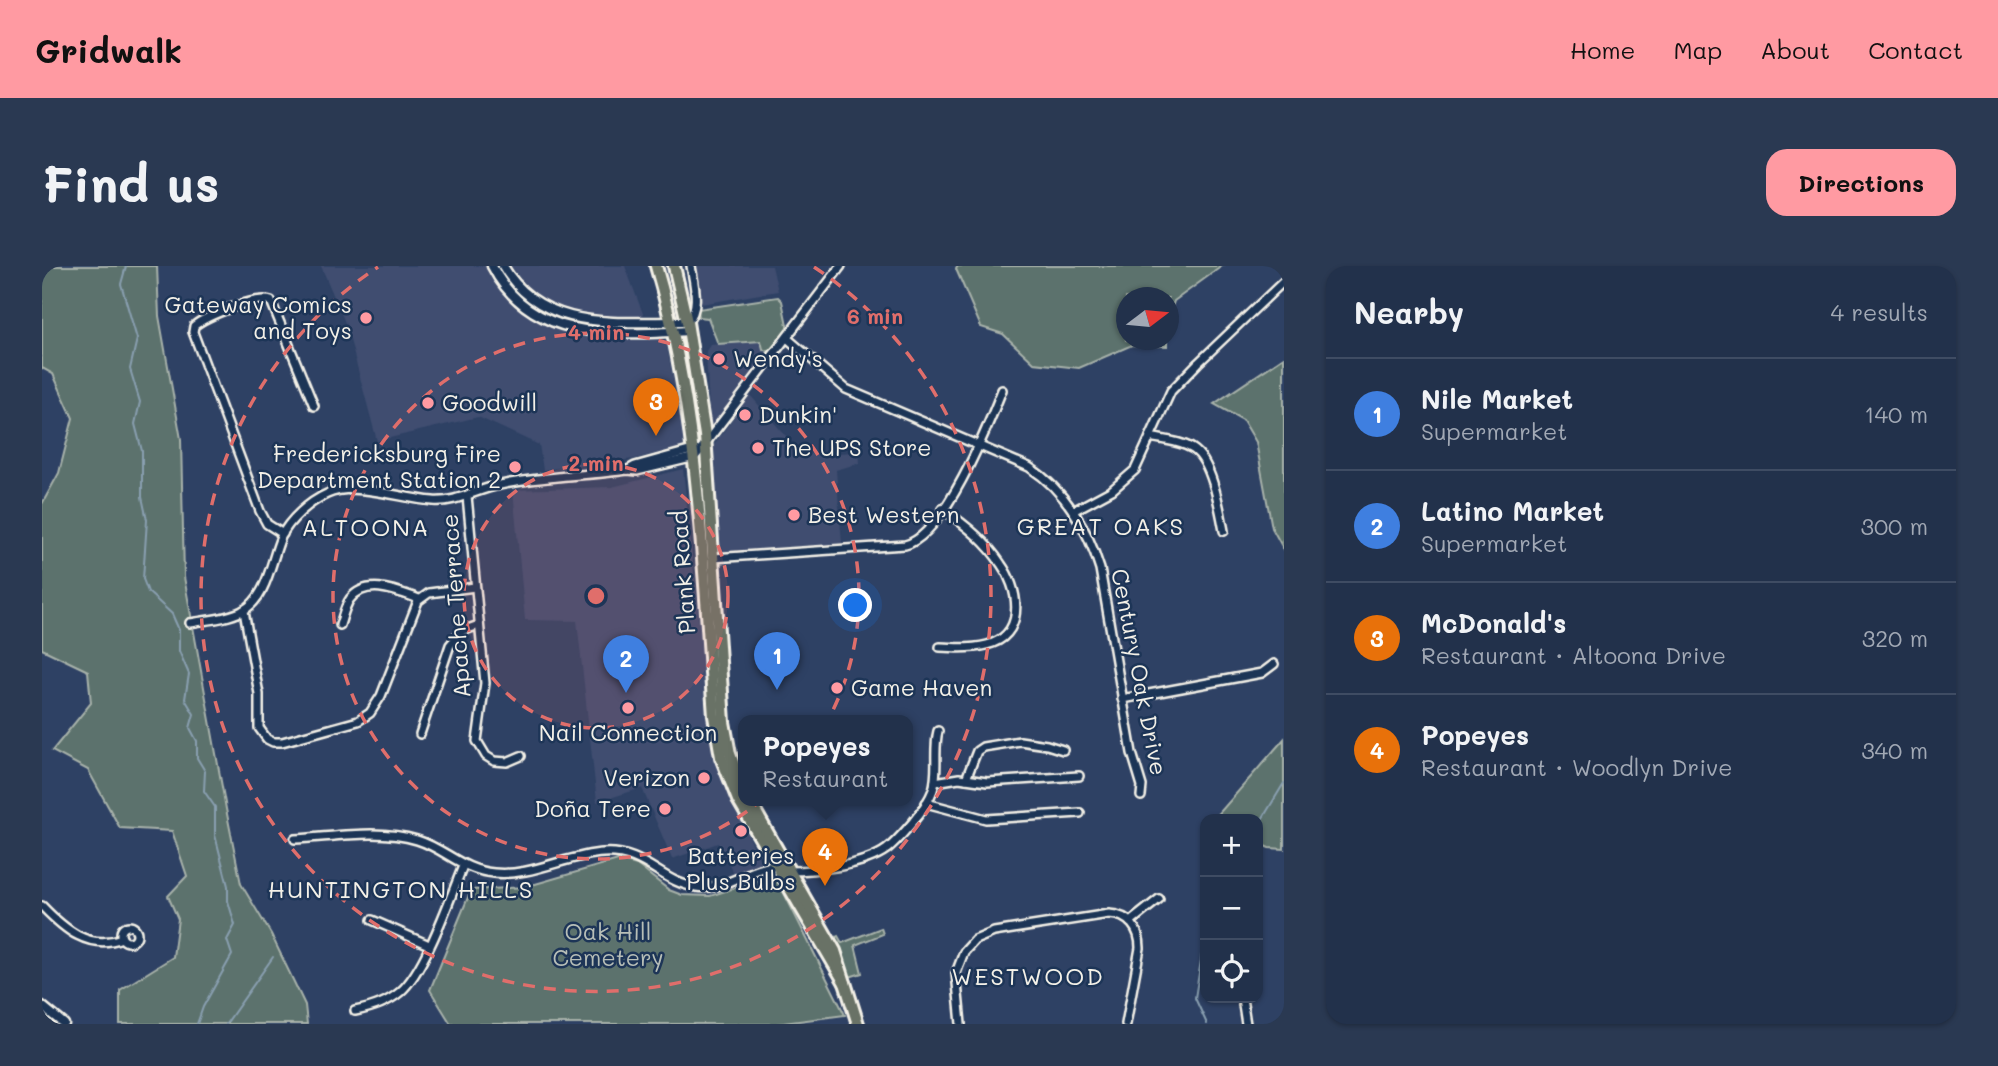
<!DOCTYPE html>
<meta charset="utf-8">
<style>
:root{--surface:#22314b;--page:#2a3952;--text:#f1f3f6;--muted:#a2a9b5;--line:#3f4c63;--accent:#ff9aa2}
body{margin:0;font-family:Mali,sans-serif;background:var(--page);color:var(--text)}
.controls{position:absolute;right:21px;bottom:21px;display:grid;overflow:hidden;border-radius:14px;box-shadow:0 2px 5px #0004}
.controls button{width:63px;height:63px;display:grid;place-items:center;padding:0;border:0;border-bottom:2px solid var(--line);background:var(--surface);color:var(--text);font:35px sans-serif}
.compass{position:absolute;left:1074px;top:21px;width:63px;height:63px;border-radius:50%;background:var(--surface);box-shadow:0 2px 5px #0004;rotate:74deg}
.you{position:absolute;left:814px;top:340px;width:24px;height:24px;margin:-18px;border:5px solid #fff;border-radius:50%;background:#1a73e8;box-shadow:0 0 0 10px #1a73e833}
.badge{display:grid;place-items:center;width:46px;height:46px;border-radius:50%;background:var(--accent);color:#fff;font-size:23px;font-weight:700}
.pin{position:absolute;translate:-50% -58px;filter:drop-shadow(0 2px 4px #0008)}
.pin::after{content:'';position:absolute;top:37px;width:24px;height:21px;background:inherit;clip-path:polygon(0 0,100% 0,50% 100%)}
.popup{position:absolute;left:696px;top:449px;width:175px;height:91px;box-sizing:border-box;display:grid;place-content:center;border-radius:14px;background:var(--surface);filter:drop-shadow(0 2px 5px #0005);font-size:23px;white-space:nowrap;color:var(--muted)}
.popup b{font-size:26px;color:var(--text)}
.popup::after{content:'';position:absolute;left:50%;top:100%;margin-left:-14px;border:14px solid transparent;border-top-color:var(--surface)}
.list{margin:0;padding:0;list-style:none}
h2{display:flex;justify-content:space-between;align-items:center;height:91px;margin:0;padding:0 28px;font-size:30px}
h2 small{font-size:23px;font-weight:400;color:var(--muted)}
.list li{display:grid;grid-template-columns:46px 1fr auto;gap:21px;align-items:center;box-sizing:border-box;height:112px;padding:0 28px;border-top:2px solid var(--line)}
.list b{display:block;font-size:26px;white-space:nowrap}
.list p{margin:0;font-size:23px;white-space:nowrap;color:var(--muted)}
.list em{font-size:23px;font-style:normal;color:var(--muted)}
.icon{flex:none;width:38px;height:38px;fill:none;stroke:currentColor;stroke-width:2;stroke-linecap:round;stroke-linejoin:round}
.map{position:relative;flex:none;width:1242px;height:758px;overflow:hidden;border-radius:21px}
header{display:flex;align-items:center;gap:42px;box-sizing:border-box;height:98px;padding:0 35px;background:var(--accent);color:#111}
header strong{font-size:33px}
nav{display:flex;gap:38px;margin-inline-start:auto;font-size:24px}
.intro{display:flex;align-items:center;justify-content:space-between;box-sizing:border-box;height:168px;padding:0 42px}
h1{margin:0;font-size:49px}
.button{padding:18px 32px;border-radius:21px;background:var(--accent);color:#111;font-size:24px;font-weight:700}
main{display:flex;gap:42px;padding:0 42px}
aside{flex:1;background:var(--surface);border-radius:21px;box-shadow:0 2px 5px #0004}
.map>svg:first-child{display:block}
.built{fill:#3f4d70}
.green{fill:#5c726d;stroke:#a8b2aa;stroke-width:2}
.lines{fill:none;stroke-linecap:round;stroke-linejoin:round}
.stream{stroke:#899fb0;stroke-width:2}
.minor-casing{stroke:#f4f1e8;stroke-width:12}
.tertiary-casing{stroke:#f4f1e8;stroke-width:13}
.trunk-casing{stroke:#f4f1e8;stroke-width:16}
.minor{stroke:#1d3557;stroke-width:7}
.tertiary{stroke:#1d3557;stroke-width:8}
.trunk{stroke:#697266;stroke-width:10}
.ring{fill:none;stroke:#e06e6b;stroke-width:3.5;stroke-dasharray:12 9}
.poi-dot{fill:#ff9aa2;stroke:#1d3557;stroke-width:2.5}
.labels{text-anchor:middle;stroke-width:5;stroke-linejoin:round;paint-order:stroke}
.poi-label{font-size:23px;fill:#f4f1e8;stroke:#1d3557;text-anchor:start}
.street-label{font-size:23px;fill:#f4f1e8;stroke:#1d3557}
.park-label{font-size:23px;fill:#b7beb7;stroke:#1d3557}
.neighbourhood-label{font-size:24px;letter-spacing:2px;fill:#f4f1e8;stroke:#1d3557}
.centre{fill:#e06e6b;stroke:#1d3557;stroke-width:3.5}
.ring-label{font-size:21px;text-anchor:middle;font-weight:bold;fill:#e06e6b;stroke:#1d3557;stroke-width:5;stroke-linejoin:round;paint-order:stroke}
</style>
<header>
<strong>Gridwalk</strong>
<nav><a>Home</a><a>Map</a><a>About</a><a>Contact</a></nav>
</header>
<div class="intro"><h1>Find us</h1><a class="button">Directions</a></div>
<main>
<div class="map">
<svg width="1242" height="758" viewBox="0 0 1242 758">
<rect width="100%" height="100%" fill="#2e4164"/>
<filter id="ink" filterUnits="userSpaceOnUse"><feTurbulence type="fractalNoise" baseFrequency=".0143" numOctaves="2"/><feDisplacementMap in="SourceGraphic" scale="14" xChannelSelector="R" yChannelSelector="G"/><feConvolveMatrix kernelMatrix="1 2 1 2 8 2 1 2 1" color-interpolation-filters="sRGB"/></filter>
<g filter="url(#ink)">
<g class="built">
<polygon points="279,0 447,0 503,56 558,71 618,72 625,80 644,180 592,193 501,204 497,179 436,151 335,175 304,59"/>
<polygon points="469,0 583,0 603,53 553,52 506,39 490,28"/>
<polygon points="653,0 730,0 736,25 659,38"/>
<polygon points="719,74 723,86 726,86 668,163 664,85 668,79"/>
<polygon points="708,129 757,185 771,188 817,186 818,197 794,204 800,277 677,286 671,180"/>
<polygon points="641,203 665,431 676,502 719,597 692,608 676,577 630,593 600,522 555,536 535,355 483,354 471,224 570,221"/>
</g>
<g class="green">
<polygon points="0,0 115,0 117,50 139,173 142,311 184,543 199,618 229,668 263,739 265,758 78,758 78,724 131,691 136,653 126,630 145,610 130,565 78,562 46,504 10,485 49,437 46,405 0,383 0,238 17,207 31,152 11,108 0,102"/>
<polygon points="916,0 1180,0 1132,35 1127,51 1126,32 1084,32 1084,74 1125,74 1125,80 1090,79 1037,102 992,97 961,68 939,61 914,3"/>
<polygon points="736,31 740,35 746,64 726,86 721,83 719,75 676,78 666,52 657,51 656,43"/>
<polygon points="1242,91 1242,284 1230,262 1214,176 1201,154 1172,138"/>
<polygon points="1242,473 1242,583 1227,582 1216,577 1216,553 1172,553"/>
<polygon points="576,594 595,599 627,624 640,629 668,630 733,609 803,749 734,758 409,758 388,724 429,624 483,621"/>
<polygon points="839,662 841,668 813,679 820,707 807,711 790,673 796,670 800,677"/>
</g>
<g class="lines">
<g class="stream">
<polyline points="84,0 79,18 95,73 88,103 98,136 93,158 100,185 100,231 105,254 101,313 106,326 130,348 137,364 137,385 147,408 143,433 152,448 148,462 155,475 155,492 163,505 162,525 173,541 173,569 186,620 186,635 193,659 185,674 190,689 161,741 155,758"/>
<polyline points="1216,560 1242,517"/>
<polyline points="1163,669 1153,732 1165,758"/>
<polyline points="184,758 231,691"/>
</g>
<defs>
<g id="minor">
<path d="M645,56C659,42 652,18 649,0"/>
<path d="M745,72L804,123L987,201C1023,224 1046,263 1058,303L1090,487L1100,520L1099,530"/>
<path d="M1108,171C1121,174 1139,175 1151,183C1170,195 1178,244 1182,265"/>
<polyline points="586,204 593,200 654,183"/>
<polyline points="425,230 443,417 435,475 444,490 452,495 465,496 479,490"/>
<polyline points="1031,245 1070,224 1093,204 1129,125 1156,97 1242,15"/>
<path d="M241,268L225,258L218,245L151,66L152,60C164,50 215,29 229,35L272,140"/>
<path d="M671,292L863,279C902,270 946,160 960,124"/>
<polyline points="202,345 217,428 217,462 225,473 231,476 240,476 316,455 328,447 339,430 376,335 387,327 433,321"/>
<path d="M148,357C164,354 185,353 200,345C225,333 229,294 239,271C247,254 267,236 285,228C315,215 360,233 391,235C415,237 435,223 458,219C500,210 543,210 586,204L595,205L653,191L799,0"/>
<path d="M298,359C301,350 303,340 308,333C325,311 357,326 377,333"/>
<path d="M898,381C915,382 935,383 951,377C984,364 976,321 959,298C944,275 923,258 900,243"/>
<polyline points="1080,433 1220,407 1232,398"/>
<polyline points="378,468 408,379 420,365 437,359"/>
<polyline points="924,513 935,485 941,481 978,475 1005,479 1021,484"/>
<polyline points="893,516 917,512 945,516 1037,510"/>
<polyline points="884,537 944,553 1038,547"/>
<path d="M253,573C292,571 337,562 375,574C404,583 419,604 452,607C489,611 525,589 561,587C603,584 619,617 654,621C684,626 708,600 735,600"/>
<path d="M746,605C774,605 822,600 845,583C855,575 863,565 871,556C879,546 887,535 891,524C897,505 891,484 896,465"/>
<path d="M0,640C22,663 47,685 80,672"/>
<polyline points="330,654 387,679"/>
<polyline points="1088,656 1117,633"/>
<circle cx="87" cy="668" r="8"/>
<polyline points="1200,732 1204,758"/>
<path d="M313,745C329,742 345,737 358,726C383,705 408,632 421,600"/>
<path d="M919,758L914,707L922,686L933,674L952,666L1067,648C1087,649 1098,663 1098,682L1084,758"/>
</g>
<g id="tertiary">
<path d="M450,0C489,77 574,69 646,65"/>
<path d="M461,0C501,68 578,55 645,56"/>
<polyline points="0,740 22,758"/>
<polyline points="0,753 6,758"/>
</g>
<g id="trunk">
<path d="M614,0C657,146 661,299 672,450L679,491L696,534L803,717"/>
<polyline points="632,0 645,56 663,169 682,456 688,488 701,523"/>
<polyline points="707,534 793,685 816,758"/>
</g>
</defs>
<use href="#minor" class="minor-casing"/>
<use href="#tertiary" class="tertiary-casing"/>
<use href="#trunk" class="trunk-casing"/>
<use href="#minor" class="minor"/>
<use href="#tertiary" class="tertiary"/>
<use href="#trunk" class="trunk"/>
</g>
</g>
<circle cx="554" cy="330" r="132" fill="#e06e6b" fill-opacity=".12"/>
<g class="ring">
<circle cx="554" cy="330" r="132"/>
<circle cx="554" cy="330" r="263"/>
<path d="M772 1A395 395 0 1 1 336 1"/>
</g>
<g class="poi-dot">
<circle cx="324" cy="52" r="7"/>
<circle cx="677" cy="93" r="7"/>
<circle cx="386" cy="137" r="7"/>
<circle cx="703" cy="149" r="7"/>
<circle cx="716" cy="182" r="7"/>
<circle cx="473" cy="201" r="7"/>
<circle cx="752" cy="249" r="7"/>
<circle cx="795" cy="422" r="7"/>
<circle cx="586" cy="442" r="7"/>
<circle cx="662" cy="512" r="7"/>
<circle cx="623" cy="543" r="7"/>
<circle cx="699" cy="565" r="7"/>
</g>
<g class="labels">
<g class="poi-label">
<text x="310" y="47" text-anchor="end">Gateway Comics<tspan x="310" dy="26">and Toys</tspan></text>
<text x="691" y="101">Wendy's</text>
<text x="400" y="145">Goodwill</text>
<text x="717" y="157">Dunkin'</text>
<text x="730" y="190">The UPS Store</text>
<text x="459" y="196" text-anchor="end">Fredericksburg Fire<tspan x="459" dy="26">Department Station 2</tspan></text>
<text x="766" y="257">Best Western</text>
<text x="809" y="430">Game Haven</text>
<text x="586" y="475" text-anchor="middle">Nail Connection</text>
<text x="648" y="520" text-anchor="end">Verizon</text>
<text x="609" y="551" text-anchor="end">Doña Tere</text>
<text x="699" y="598" text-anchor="middle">Batteries<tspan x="699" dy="26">Plus Bulbs</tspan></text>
</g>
<g class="street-label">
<text transform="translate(641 306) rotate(-94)" y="8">Plank Road</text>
<text transform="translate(414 340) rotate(-94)" y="8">Apache Terrace</text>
<text transform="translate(1097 406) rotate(79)" y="8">Century Oak Drive</text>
</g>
<g class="park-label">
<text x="566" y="674">Oak Hill<tspan x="566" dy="26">Cemetery</tspan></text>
</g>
<g class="neighbourhood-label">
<text x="1059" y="269">GREAT OAKS</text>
<text x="324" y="270">ALTOONA</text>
<text x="359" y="632">HUNTINGTON HILLS</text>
<text x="986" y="719">WESTWOOD</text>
</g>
</g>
<circle cx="554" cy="330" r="10" class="centre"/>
<g class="ring-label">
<text x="833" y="58">6 min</text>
<text x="554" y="74">4 min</text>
<text x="554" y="205">2 min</text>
</g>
</svg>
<div class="controls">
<button>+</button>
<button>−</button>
<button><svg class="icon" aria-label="locate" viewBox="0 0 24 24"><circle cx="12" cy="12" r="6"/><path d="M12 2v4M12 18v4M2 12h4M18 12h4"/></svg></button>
</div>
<svg class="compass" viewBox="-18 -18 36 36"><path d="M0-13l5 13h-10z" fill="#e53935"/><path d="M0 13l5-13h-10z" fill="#a2a9b5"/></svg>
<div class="you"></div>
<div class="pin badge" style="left:735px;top:424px;background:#3f7fe0">1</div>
<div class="pin badge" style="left:584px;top:427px;background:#3f7fe0">2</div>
<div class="pin badge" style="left:614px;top:170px;background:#e8710a">3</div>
<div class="pin badge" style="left:783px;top:620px;background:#e8710a">4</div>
<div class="popup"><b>Popeyes</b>Restaurant</div>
</div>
<aside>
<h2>Nearby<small>4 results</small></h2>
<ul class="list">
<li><span class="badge" style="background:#3f7fe0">1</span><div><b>Nile Market</b><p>Supermarket</p></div><em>140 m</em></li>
<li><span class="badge" style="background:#3f7fe0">2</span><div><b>Latino Market</b><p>Supermarket</p></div><em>300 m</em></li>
<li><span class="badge" style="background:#e8710a">3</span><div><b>McDonald's</b><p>Restaurant · Altoona Drive</p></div><em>320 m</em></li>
<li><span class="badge" style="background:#e8710a">4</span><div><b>Popeyes</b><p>Restaurant · Woodlyn Drive</p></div><em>340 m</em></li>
</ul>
</aside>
</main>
